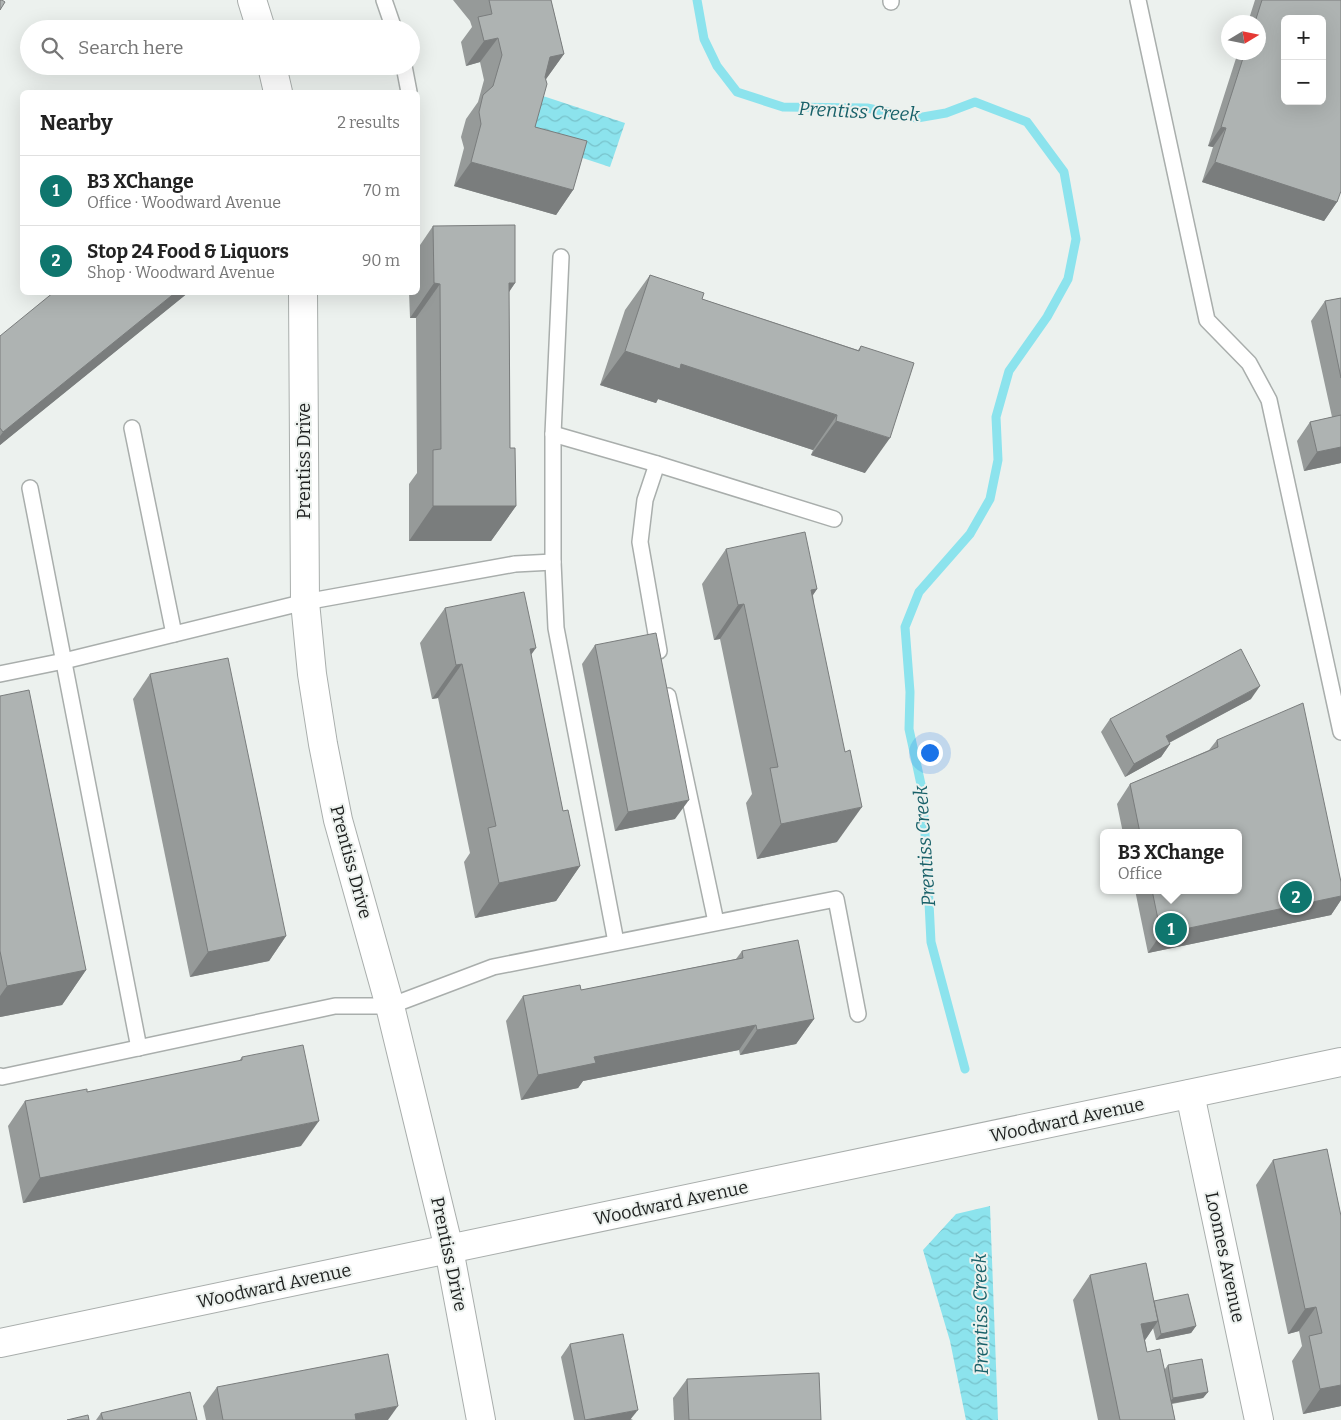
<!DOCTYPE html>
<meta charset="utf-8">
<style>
:root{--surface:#fff;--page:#f6f6f6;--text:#222;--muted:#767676;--line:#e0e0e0;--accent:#0f766e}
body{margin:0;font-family:Bitter,serif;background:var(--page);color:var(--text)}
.controls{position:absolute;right:15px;top:15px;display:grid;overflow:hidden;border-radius:8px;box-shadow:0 5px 20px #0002}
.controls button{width:45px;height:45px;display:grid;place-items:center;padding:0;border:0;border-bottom:1px solid var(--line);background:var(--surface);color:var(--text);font:25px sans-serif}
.compass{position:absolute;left:1221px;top:15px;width:45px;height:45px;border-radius:50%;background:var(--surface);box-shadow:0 5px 20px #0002;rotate:80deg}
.you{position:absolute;left:929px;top:752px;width:18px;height:18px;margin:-12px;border:4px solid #fff;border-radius:50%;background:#1a73e8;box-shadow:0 0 0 8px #1a73e833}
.badge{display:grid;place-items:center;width:32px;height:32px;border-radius:50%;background:var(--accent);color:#fff;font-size:16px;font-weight:700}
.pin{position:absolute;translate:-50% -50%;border:2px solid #fff;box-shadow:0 1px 5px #0006}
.popup{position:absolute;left:1100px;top:829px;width:142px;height:65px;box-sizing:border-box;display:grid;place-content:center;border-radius:8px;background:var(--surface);filter:drop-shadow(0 1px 4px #0005);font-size:16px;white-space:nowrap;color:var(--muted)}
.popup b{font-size:19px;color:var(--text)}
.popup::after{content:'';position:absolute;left:50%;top:100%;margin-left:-10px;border:10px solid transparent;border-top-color:var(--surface)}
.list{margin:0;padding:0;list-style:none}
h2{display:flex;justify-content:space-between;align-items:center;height:65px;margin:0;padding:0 20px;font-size:21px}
h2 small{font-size:16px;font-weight:400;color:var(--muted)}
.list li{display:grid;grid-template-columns:32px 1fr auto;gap:15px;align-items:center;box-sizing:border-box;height:70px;padding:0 20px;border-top:1px solid var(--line)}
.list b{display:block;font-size:19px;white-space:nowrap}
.list p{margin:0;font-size:16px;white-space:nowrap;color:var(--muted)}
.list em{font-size:16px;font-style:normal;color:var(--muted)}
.icon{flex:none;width:28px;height:28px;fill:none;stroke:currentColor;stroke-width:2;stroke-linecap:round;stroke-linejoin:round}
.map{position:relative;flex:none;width:1341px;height:1420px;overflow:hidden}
.search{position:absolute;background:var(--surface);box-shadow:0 5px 20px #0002;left:20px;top:20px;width:400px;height:55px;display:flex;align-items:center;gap:12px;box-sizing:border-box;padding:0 18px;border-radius:28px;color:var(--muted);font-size:19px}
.panel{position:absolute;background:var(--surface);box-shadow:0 5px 20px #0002;left:20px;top:90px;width:400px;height:205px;border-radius:8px}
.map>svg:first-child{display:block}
.water{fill:url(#water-waves)}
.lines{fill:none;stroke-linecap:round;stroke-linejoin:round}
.stream{stroke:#8ce3ed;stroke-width:9}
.service-casing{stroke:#a9aeac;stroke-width:18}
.minor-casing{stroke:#a9aeac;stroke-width:30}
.secondary-casing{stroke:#a9aeac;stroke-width:30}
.service{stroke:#fff;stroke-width:15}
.minor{stroke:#fff;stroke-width:28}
.secondary{stroke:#fff;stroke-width:28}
.wall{fill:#969a99}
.shaded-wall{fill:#7a7d7d}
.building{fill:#aeb3b2;stroke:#7a7d7d;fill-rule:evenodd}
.labels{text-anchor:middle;stroke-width:4;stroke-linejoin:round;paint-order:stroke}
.street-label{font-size:18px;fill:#1e201f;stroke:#ecf1ee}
.water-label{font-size:19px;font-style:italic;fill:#196169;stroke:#ecf1ee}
</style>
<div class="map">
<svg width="1341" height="1420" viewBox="0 0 1341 1420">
<defs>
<pattern id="water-waves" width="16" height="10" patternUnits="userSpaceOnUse" patternTransform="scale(1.25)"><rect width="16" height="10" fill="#8ce3ed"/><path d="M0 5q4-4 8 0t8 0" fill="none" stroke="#78c2cb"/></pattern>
</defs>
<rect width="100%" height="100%" fill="#ecf1ee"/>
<g class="water">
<polygon points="543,96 625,123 610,167 528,140"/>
<polygon points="990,1206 998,1420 966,1420 950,1341 923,1250 956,1214"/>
</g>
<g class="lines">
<polyline class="stream" points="697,0 704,39 717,66 737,92 783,107 867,108 917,118 946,113 975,102 1027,122 1064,172 1076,239 1068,279 1047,317 1009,371 996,417 998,460 990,499 970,534 919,592 905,627 910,692 909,729 922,789 927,863 931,942 965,1069"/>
<defs>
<g id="service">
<polyline points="384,0 394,29"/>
<polyline points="891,0 891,2"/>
<polyline points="1138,0 1207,320 1249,363 1269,400 1341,732"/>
<polyline points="404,66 409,92"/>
<polyline points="561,257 553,434 553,562 556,628 616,942"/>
<polyline points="132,428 174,634"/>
<polyline points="553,434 657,464 834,519"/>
<polyline points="657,464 645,500 640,542 659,651"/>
<polyline points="30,488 139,1048"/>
<polyline points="0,674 64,661 305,602 515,564 553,562"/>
<polyline points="668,696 716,922"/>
<polyline points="0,1076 2,1077 335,1006 390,1006 493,967 836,899 858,1014"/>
</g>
<g id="minor">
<polyline points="252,0 261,29"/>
<polyline points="272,66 278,92"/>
<polyline points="303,292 305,602 312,674 323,744 338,820 390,1006 449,1249 481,1420"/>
<polyline points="1190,1094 1259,1420"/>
</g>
<polyline id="secondary" points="0,1343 1341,1062"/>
</defs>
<use href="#service" class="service-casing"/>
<use href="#minor" class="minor-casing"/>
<use href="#secondary" class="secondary-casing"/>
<use href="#service" class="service"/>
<use href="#minor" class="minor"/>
<use href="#secondary" class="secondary"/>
</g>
<g class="wall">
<polygon points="453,0 551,0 564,54 546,79 535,127 573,190 556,215 454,186 464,148 461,137 466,119 478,102 484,80 480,62 466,66 461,42 472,27 470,21"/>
<polygon points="1255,0 1341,0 1337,202 1324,221 1202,182 1213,147 1208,146 1238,52 1258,52 1258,22 1248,22"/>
<polygon points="433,226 515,283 509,292 510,448 516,506 491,541 409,541 409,484 417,473 416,318 410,318 409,292 418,292 418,248"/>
<polygon points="650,275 702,299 858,350 861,346 865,473 811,455 813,450 658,399 656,403 600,385 625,310"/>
<polygon points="189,292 0,445 0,336"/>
<polygon points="1341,298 1341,463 1304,471 1297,441 1310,422 1332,417 1311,321 1325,301"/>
<polygon points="726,549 817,589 813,595 837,842 757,859 746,803 752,794 720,639 714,640 702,584"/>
<polygon points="445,608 531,655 563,811 580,866 556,901 475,918 464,862 470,853 438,698 432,699 420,643"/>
<polygon points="595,645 675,819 615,831 582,664"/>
<polygon points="150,674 286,936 269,961 190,977 133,699"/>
<polygon points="0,696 86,970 62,1005 0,1017"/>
<polygon points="1251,699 1169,743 1170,744 1161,757 1125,777 1101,732 1110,719"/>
<polygon points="1217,740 1341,882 1341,900 1331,915 1148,953 1135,890 1238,890 1238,833 1123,833 1117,804 1130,784 1209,750"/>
<polygon points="742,951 814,1019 796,1044 740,1055 739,1050 583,1081 578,1088 521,1100 506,1021 523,996 581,990 736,959"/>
<polygon points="242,1057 301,1146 23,1203 8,1126 25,1101 87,1092 239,1061"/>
<polygon points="1327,1149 1341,1406 1303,1414 1292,1361 1302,1346 1299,1331 1288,1334 1256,1185 1273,1160"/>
<polygon points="1090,1275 1154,1301 1196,1326 1191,1333 1156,1340 1153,1328 1145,1340 1147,1352 1165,1369 1168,1365 1208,1392 1203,1398 1172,1404 1175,1420 1098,1420 1073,1300"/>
<polygon points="570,1344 631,1419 633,1420 574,1420 561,1357"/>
<polygon points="687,1379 821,1420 674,1420 673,1398"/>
<polygon points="217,1387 388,1420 206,1420 203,1406"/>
<polygon points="101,1413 197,1420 96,1420"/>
</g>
<g class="shaded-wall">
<polygon points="498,38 480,62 466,66 484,41"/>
<polygon points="564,54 546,79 533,82 550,57"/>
<polygon points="1221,127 1226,128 1213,147 1208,146"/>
<polygon points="471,162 573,190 556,215 454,186"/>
<polygon points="1215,162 1337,202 1324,221 1202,182"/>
<polygon points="434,283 440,284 416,318 410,318"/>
<polygon points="509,283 515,283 491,318"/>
<polygon points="176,292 189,292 0,445 0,436 3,432"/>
<polygon points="625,351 681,364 837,415 813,450 658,399 656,403 600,385"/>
<polygon points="836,421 890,438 865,473 811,455"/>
<polygon points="1341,447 1341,463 1304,471 1317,452"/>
<polygon points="433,506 516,506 491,541 409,541"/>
<polygon points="817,589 793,624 811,590"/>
<polygon points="744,604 720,639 714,640 738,605"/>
<polygon points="536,648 511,683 530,649"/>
<polygon points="462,664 438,698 432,699 456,665"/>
<polygon points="1260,686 1251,699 1157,749 1166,736"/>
<polygon points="1170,744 1161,757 1125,777 1134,764"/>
<polygon points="689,800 675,819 615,831 628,812"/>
<polygon points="862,807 837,842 757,859 781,824"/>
<polygon points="580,866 556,901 475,918 499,883"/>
<polygon points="1341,896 1341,900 1331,915 1148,953 1161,934"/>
<polygon points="286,936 269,961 190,977 208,952"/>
<polygon points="86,970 62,1005 0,1017 0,996 7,986"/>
<polygon points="814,1019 796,1044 740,1055 757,1030"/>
<polygon points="756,1025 739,1050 583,1081 578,1088 521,1100 538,1075 594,1057"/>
<polygon points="319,1121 301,1146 23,1203 40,1178"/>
<polygon points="1316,1307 1299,1331 1288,1334 1305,1309"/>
<polygon points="1158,1321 1141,1346 1141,1324"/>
<polygon points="1196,1326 1191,1333 1156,1340 1161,1334"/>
<polygon points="1341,1385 1341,1406 1303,1414 1320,1389"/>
<polygon points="1208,1392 1203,1398 1168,1404 1173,1398"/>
<polygon points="398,1406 388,1420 350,1420 355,1414"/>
<polygon points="638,1410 630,1420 585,1420"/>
</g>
<g class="building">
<polygon points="0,0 2,0 5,2 0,10"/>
<polygon points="489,0 551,0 564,54 550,57 545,77 547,84 535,127 587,141 573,190 471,162 481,124 479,112 483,95 493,86 502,55 498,38 484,41 478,17 492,14"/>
<path d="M1262,0H1341V191L1337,202L1215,162L1226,128L1221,127L1245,52H1258V22H1255ZM1285,19H1322V101H1285Z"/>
<polygon points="515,225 515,283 509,283 510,448 515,448 516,506 433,506 433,450 441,449 440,284 434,283 433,226"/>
<polygon points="650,275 704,293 702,299 859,351 861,346 914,363 890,438 836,421 837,415 681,364 680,369 625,351"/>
<polygon points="54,292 176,292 3,432 0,428 0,336"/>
<polygon points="1341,298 1341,378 1325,301"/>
<polygon points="1341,415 1341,447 1317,452 1310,422"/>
<polygon points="805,532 817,589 811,590 845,752 850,750 862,807 781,824 770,768 778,767 744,604 738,605 726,549"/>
<polygon points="524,592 536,648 530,649 563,811 568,810 580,866 499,883 488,828 496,826 462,664 456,665 445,608"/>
<polygon points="656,633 689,800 628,812 595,645"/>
<polygon points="1241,649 1260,686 1166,736 1170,744 1134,764 1110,719"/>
<polygon points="228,658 286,936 208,952 150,674"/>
<polygon points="29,690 86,970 7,986 0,951 0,696"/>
<polygon points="1303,703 1341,882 1341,896 1161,934 1152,890 1238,890 1238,833 1140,833 1130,784 1218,747 1217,740"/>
<polygon points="798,940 814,1019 757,1030 756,1025 594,1057 596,1063 538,1075 523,996 580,985 581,990 743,958 742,951"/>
<polygon points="303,1045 319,1121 40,1178 25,1101 87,1089 87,1092 242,1060 242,1057"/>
<polygon points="1327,1149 1341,1216 1341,1385 1320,1389 1309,1336 1322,1333 1316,1307 1305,1309 1273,1160"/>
<polygon points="1146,1263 1158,1321 1141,1324 1147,1352 1160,1349 1175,1420 1120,1420 1090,1275"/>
<polygon points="1188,1294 1196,1326 1161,1334 1154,1301"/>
<polygon points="623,1334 638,1410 585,1420 570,1344"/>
<polygon points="388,1354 398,1406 355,1414 356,1420 223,1420 217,1387"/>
<polygon points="1202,1359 1208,1392 1173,1398 1168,1365"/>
<polygon points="819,1373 821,1420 689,1420 687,1379"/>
<polygon points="190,1392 197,1420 103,1420 101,1413"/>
<polygon points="88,1415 89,1420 67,1420"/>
</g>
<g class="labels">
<g class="street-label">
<text transform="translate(304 461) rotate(-90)" y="6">Prentiss Drive</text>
<text transform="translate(351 862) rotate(75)" y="6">Prentiss Drive</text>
<text transform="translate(1067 1120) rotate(-12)" y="6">Woodward Avenue</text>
<text transform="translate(671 1203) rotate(-12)" y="6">Woodward Avenue</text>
<text transform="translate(449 1254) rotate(78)" y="6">Prentiss Drive</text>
<text transform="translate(1225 1257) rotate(78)" y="6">Loomes Avenue</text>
<text transform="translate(274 1286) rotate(-12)" y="6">Woodward Avenue</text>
</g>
<g class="water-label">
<text transform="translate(859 111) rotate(3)" y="7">Prentiss Creek</text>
<text transform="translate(924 846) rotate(-94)" y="7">Prentiss Creek</text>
<text transform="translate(980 1314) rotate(-91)" y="7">Prentiss Creek</text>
</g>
</g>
</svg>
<div class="controls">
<button>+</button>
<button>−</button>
</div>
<svg class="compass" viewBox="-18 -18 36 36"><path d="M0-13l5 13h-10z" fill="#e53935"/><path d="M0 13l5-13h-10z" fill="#767676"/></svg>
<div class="you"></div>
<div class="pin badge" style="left:1171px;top:929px">1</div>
<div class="popup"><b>B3 XChange</b>Office</div>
<div class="pin badge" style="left:1296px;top:897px">2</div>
<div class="search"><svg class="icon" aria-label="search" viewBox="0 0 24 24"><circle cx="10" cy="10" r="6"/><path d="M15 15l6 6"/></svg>Search here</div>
<section class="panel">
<h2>Nearby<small>2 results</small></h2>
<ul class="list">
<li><span class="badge">1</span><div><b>B3 XChange</b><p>Office · Woodward Avenue</p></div><em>70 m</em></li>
<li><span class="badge">2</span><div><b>Stop 24 Food &amp; Liquors</b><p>Shop · Woodward Avenue</p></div><em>90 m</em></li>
</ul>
</section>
</div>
